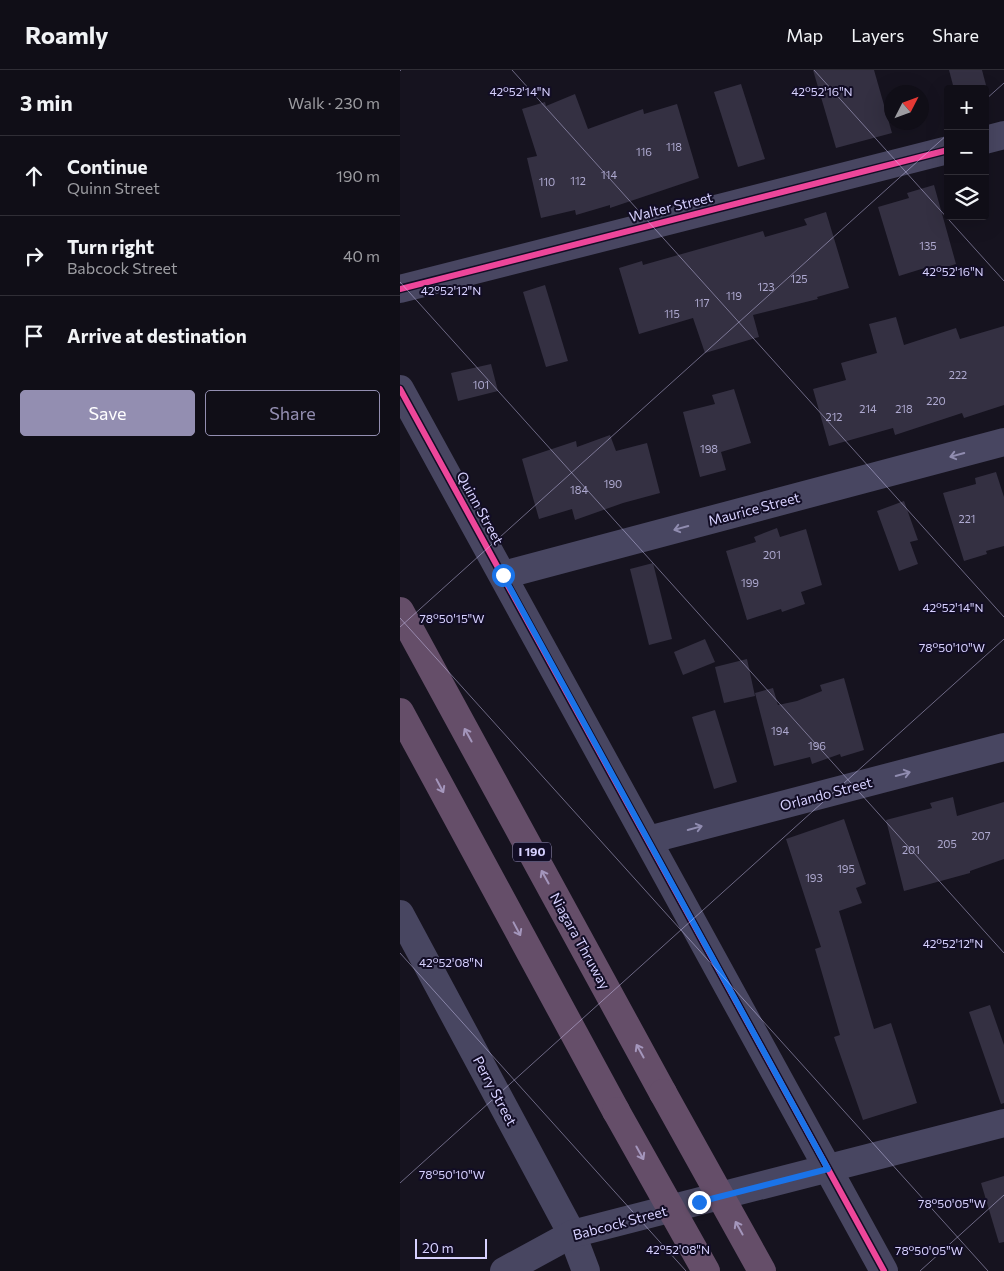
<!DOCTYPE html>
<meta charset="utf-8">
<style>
:root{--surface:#100e17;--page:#1e1c24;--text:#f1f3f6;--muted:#9c9ca1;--line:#302e36;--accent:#938eb1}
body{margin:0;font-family:Commissioner,sans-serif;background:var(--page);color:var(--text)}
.controls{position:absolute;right:15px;top:15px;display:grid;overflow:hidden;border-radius:5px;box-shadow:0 5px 20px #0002}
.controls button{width:45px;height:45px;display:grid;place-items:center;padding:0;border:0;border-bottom:1px solid var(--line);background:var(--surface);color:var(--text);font:25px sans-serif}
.compass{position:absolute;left:484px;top:15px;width:45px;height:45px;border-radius:50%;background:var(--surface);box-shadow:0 5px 20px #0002;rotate:48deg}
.scale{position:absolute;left:15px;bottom:12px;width:72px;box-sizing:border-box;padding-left:5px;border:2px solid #d7d1ff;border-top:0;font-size:14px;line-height:18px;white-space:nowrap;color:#d7d1ff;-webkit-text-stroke:4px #120d25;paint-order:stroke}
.stop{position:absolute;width:15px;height:15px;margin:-11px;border:4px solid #1a73e8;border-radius:50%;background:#fff}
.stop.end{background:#1a73e8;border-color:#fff;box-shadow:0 1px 5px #0008}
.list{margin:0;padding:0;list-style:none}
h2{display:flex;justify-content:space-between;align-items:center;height:65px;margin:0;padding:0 20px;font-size:21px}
h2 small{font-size:16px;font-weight:400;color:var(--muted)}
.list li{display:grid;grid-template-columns:32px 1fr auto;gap:15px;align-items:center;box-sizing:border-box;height:80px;padding:0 20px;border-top:1px solid var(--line)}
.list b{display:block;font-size:19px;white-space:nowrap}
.list p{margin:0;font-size:16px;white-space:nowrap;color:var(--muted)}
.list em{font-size:16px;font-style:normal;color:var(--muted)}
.actions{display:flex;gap:10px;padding:15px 20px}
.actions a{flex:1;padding:11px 0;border:1px solid var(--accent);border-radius:5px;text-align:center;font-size:18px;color:var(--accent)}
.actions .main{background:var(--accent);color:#fff}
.icon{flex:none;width:28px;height:28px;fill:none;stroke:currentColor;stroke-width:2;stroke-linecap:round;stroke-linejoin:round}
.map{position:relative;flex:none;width:604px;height:1201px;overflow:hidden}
header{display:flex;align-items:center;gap:30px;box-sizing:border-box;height:70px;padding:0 25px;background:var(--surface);border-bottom:1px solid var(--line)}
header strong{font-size:24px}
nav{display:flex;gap:28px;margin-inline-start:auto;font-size:18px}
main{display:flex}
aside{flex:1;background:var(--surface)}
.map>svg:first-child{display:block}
.building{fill:#343042}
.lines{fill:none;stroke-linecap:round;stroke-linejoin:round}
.minor{stroke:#484661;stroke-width:28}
.highway{stroke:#654e69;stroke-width:28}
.highway-bridge{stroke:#654e69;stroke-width:28}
.cycleway-casing{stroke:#120d25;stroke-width:9}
.cycleway{stroke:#ed469a;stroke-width:6}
.oneway{stroke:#908cb0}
.oneway2{stroke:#a496bc}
.route{stroke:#1a73e8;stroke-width:6}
.ticks{fill:none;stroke:#d7d1ff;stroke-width:1;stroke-opacity:0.45}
.labels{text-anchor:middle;stroke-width:4;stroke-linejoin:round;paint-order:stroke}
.number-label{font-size:11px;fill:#aea9d0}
.shield{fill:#120d25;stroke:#9c96be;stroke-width:1}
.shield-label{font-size:12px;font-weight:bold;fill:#d7d1ff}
.street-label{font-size:14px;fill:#d7d1ff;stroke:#120d25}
.ticks-label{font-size:12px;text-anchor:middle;fill:#d7d1ff;stroke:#120d25;stroke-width:4;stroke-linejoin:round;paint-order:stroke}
</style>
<header>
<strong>Roamly</strong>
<nav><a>Map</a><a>Layers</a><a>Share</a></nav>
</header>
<main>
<aside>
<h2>3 min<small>Walk · 230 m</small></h2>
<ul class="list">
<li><svg class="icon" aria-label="ahead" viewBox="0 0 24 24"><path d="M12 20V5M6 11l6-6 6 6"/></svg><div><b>Continue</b><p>Quinn Street</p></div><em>190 m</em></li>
<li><svg class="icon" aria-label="right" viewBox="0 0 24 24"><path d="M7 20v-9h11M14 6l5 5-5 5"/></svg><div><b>Turn right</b><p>Babcock Street</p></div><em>40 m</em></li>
<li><svg class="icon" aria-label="arrive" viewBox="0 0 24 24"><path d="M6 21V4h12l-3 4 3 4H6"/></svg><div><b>Arrive at destination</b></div></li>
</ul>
<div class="actions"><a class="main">Save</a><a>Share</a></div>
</aside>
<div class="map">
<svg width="604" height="1201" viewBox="0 0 604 1201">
<rect width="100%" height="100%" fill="#16131f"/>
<g class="building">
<polygon points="413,0 474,0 492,63 436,78"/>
<polygon points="549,0 582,0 587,19 554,19"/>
<polygon points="341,14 365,89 338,97 314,22"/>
<polygon points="175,24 188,59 243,39 244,44 277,34 299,108 210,138 210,135 176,145 175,140 141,148 127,88 137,86 122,39 145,32 146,36"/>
<polygon points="534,115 556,194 530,202 528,197 499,206 478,137 509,128 507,123"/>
<polygon points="426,142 449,218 417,227 418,229 353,245 359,267 305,283 293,248 239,264 219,198 242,191 243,195 363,161 365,167 407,155 404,149"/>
<polygon points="145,215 168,291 146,297 123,222"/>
<polygon points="496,247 504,275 556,258 560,269 604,256 604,335 564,348 562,343 495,365 493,358 429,376 413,319 446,310 441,293 477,283 469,254"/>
<polygon points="91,294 98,321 58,331 51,303"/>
<polygon points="334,319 351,373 321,382 326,400 300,407 283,342 315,334 312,325"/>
<polygon points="210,365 216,381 247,373 260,423 223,433 175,450 172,439 139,449 122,389 176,371 177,377"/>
<polygon points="596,402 604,427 604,476 586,481 587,484 564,491 543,423 576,414 575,408"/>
<polygon points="504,431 518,470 510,472 518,494 499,501 477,441"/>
<polygon points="377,458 380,467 406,459 422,515 401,522 405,534 382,542 381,539 347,550 326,481 356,472 354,467"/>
<polygon points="253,493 272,569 249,575 230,499"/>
<polygon points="305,569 315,592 283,605 274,582"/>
<polygon points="347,589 355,626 324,633 315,597"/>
<polygon points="444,608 464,680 441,687 440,684 412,694 410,687 374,696 355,623 373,618 378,635 397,631 422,621 420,615"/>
<polygon points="315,640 337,712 314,719 292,647"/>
<polygon points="553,727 557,746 604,732 604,789 570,801 570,803 504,821 486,750 532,738 530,733"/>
<polygon points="444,749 466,814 456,818 462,833 439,841 474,959 491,953 517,1033 463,1050 434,967 440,965 415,879 421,877 386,769"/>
<polygon points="590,935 604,975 604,1033 601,1034 569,942"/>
<polygon points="604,1106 604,1172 599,1173 581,1113"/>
</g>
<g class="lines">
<g class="minor">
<polyline points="585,70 604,65"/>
<polyline points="0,219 548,80"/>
<polyline points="0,319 484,1201"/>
<polyline points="103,505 604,372"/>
<polyline points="248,770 604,677"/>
<polyline points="0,844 172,1164 186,1201"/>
<polyline points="104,1201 172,1164 604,1053"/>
</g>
<g class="highway">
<polyline points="0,541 263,1023"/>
<polyline points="0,642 216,1041"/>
</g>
<g class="highway-bridge">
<polyline points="263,1023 362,1201"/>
<polyline points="216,1041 306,1201"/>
</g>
<defs>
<g id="cycleway">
<polyline points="0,219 548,80"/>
<polyline points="0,319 484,1201"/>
</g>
</defs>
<use href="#cycleway" class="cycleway-casing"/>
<use href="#cycleway" class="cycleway"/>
</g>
<defs><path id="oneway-shaft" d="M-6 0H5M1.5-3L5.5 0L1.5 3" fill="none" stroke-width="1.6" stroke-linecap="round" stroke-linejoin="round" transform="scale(1.25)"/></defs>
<g class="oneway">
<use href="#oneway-shaft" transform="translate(557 385) rotate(165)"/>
<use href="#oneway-shaft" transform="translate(281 458) rotate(165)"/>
<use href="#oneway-shaft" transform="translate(503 704) rotate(-15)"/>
<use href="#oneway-shaft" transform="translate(295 758) rotate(-15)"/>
</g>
<g class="oneway2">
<use href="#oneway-shaft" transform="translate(68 665) rotate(-119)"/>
<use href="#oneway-shaft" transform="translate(40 716) rotate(62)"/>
<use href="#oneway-shaft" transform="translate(145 807) rotate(-119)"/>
<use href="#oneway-shaft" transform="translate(117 859) rotate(62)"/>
<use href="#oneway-shaft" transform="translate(240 981) rotate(-119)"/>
<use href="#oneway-shaft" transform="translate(240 1083) rotate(61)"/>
<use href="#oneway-shaft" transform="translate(339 1158) rotate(-119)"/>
</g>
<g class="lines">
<polyline class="route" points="103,505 428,1099 299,1132"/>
</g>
<path class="ticks" d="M112,0L604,547M414,0L604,211M0,1L1,0M585,30L604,13M0,212L604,883M0,548L588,1201M0,557L548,64M0,883L286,1201M0,1113L604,569M520,1201L604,1125"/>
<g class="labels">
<g class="number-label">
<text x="274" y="81">118</text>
<text x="244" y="86">116</text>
<text x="209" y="109">114</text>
<text x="178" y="115">112</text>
<text x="147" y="116">110</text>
<text x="528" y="180">135</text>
<text x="399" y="213">125</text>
<text x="366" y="221">123</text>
<text x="334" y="230">119</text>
<text x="302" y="237">117</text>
<text x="272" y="248">115</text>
<text x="558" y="309">222</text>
<text x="81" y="319">101</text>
<text x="536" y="335">220</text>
<text x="468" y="343">214</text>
<text x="504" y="343">218</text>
<text x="434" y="351">212</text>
<text x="309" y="383">198</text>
<text x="213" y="418">190</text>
<text x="179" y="424">184</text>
<text x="567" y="453">221</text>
<text x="372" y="489">201</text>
<text x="350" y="517">199</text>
<text x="380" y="665">194</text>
<text x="417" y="680">196</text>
<text x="581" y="770">207</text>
<text x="547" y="778">205</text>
<text x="511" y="784">201</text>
<text x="446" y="803">195</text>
<text x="414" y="812">193</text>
</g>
<rect class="shield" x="113" y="772.5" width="38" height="19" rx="4"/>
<g class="shield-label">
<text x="132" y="786">I 190</text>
</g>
<g class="street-label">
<text transform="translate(271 137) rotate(-14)" y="5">Walter Street</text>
<text transform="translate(80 438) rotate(61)" y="5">Quinn Street</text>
<text transform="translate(354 439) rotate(-15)" y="5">Maurice Street</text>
<text transform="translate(426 724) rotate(-15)" y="5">Orlando Street</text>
<text transform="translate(180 871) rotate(61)" y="5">Niagara Thruway</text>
<text transform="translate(95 1021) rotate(62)" y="5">Perry Street</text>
<text transform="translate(220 1153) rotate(-15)" y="5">Babcock Street</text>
</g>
</g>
<g class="ticks-label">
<text x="120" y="26">42°52'14"N</text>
<text x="422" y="26">42°52'16"N</text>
<text x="553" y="206">42°52'16"N</text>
<text x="51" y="225">42°52'12"N</text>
<text x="553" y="542">42°52'14"N</text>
<text x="52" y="553">78°50'15"W</text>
<text x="552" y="582">78°50'10"W</text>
<text x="553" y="878">42°52'12"N</text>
<text x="51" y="897">42°52'08"N</text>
<text x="52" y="1109">78°50'10"W</text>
<text x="552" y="1138">78°50'05"W</text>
<text x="278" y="1184">42°52'08"N</text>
<text x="529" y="1185">78°50'05"W</text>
</g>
</svg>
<div class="controls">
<button>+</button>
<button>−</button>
<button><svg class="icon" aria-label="layers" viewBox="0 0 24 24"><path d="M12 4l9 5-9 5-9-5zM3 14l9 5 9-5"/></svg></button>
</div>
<svg class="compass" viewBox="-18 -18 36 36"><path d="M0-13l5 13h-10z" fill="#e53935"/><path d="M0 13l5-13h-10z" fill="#9c9ca1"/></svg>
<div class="scale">20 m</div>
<div class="stop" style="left:103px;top:505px"></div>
<div class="stop end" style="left:299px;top:1132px"></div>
</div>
</main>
